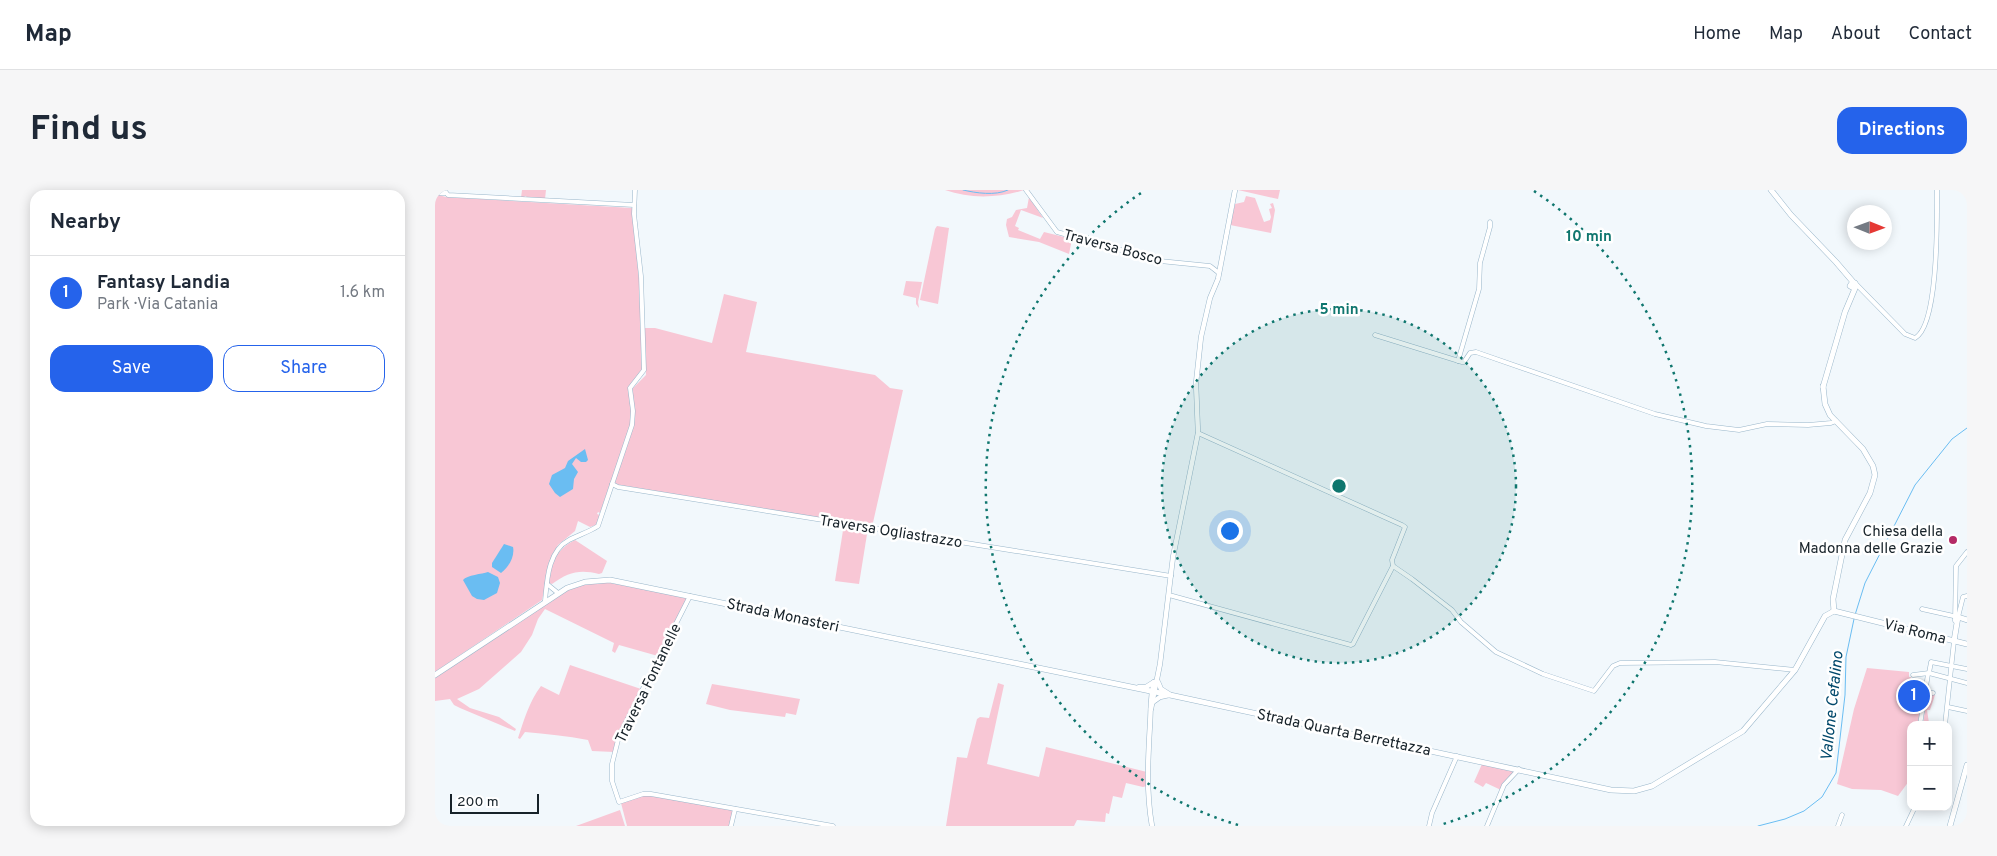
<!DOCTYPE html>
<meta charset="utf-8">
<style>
:root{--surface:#fff;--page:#f6f6f7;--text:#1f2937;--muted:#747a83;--line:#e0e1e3;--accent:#2563eb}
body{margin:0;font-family:Overpass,sans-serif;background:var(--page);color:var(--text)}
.controls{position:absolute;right:15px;bottom:15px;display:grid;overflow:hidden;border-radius:10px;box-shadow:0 2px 12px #0003}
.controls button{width:45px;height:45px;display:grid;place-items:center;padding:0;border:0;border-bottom:1px solid var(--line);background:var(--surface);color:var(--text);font:25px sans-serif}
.compass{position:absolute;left:1412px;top:15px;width:45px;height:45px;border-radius:50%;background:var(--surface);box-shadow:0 2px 12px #0003;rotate:91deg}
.scale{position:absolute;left:15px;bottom:12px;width:89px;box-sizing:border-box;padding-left:5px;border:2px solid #172229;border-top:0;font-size:14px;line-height:18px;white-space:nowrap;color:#172229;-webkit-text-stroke:4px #fff;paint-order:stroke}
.you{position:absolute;left:794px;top:340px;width:18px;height:18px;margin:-12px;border:4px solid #fff;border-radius:50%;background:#1a73e8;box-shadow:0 0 0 8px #1a73e833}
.badge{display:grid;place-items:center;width:32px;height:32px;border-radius:50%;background:var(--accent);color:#fff;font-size:16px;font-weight:700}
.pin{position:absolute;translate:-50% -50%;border:2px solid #fff;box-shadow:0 1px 5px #0006}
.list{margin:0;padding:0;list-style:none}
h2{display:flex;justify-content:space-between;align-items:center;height:65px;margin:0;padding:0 20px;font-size:21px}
h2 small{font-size:16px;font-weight:400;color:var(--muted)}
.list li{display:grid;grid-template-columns:32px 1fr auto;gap:15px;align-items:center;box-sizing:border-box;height:75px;padding:0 20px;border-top:1px solid var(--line)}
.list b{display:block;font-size:19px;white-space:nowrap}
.list p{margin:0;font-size:16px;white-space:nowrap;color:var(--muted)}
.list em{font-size:16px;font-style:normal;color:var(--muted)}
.actions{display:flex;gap:10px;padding:15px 20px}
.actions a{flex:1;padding:11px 0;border:1px solid var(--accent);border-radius:15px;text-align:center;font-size:18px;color:var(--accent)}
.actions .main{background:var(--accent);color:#fff}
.map{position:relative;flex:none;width:1532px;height:636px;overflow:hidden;border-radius:15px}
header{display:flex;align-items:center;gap:30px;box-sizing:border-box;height:70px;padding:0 25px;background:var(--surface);border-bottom:1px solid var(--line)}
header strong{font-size:24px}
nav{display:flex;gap:28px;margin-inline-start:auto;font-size:18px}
.intro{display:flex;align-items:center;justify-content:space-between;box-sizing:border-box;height:120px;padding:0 30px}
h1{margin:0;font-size:35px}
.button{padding:12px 22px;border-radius:15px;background:var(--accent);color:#fff;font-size:18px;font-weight:700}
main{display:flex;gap:30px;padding:0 30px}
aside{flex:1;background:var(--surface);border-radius:15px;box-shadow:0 2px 12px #0003}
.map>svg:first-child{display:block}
.green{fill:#f8c7d5}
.water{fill:#6abdf2}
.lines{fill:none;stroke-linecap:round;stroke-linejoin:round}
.stream{stroke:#6abdf2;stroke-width:1}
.minor-casing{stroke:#99b6ca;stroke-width:5}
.tertiary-casing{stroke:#99b6ca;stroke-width:5.5}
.secondary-casing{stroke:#99b6ca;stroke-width:6}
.minor{stroke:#fff;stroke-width:4}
.tertiary{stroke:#fff;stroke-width:4.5}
.secondary{stroke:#fff;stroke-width:5}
.ring{fill:none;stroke:#0f766e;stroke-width:2.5;stroke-dasharray:2.5 5}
.poi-dot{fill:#b42a66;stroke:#fff;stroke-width:2}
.labels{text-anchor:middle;stroke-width:5;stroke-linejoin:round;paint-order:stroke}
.street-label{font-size:15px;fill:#172229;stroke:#fff}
.poi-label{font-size:15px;fill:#172229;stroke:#fff;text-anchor:end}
.water-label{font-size:16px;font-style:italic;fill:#01486b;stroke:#fff}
.centre{fill:#0f766e;stroke:#fff;stroke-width:2.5}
.ring-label{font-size:15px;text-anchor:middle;font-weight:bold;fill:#0f766e;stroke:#fff;stroke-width:5;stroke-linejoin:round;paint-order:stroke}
</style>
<header>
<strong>Map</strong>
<nav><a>Home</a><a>Map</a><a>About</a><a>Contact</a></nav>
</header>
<div class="intro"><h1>Find us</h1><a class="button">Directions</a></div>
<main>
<aside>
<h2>Nearby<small></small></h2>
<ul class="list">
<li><span class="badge">1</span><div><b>Fantasy Landia</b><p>Park · Via Catania</p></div><em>1.6 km</em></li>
</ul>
<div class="actions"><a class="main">Save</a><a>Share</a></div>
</aside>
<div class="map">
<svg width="1532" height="636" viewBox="0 0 1532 636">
<rect width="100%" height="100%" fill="#f2f8fc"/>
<g class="green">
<polygon points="87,0 111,0 110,9 92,8 91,6 86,8"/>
<path d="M510,0H589C564,8 535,9 510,0Z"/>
<polygon points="803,0 845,0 843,9"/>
<polygon points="0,4 11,7 197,18 204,88 207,179 193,198 197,221 195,236 165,323 163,322 162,324 165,325 161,335 155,337 143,331 140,341 123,355 117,366 107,410 0,482"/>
<polygon points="811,6 820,8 829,32 835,30 836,27 834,19 837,18 835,14 838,13 840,20 836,43 795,35 800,14 809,12"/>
<polygon points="594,7 608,28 586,20 580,36 584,38 583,40 605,49 609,42 637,49 634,64 604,52 574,47 571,35 572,29 577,27 581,20 592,18"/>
<polygon points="502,36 514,38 503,114 485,110 500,39"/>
<polygon points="471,91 487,92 483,112 484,118 481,114 481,108 468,105"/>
<polygon points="289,104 322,112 311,162 440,185 455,198 468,200 437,337 184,295 179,293 197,238 197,199 211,185 209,138 220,138 277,153"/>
<polygon points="409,334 433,338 424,394 400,391"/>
<path d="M140,350L172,371L167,383L164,384C145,379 133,382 117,394L114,393C115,373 122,359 140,350Z"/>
<polygon points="171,392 252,408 231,451 227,453 229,455 223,466 184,455 180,463 177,461 179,453 110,419 103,429 97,445 86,462 44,499 22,509 35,518 64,527 81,539 80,541 25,518 19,515 15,509 0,511 0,487 131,401 151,394"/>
<path d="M135,475L206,499L179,562L157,561L153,550C132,546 111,544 90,542L85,549L83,548C89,530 94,512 106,496L124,505Z"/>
<polygon points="1432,478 1474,482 1474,487 1476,487 1473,502 1487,504 1483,535 1476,535 1476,591 1474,591 1463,606 1446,600 1417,599 1402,594 1419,519"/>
<polygon points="563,493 569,495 552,574 604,587 611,557 712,582 710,584 712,587 712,596 708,597 691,593 687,608 678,606 674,624 671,623 670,632 642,630 639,636 511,636 522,567 532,568 542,529 545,527 554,528"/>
<polygon points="277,494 365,509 361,525 351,523 350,527 295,520 271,514"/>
<polygon points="1492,504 1500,505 1495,520 1492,520 1494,533 1502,535 1488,535"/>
<polygon points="1047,574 1079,581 1079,583 1070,591 1066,600 1051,593 1048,597 1039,592"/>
<polygon points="210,605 296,620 298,622 295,636 192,636 186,613"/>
<polygon points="185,620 190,636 141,636"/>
</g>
<g class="water">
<polygon points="150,259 153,270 151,272 146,272 141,268 137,274 143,282 139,289 138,299 125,307 120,303 114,294 117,285 130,278 133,271"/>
<path d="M69,354L78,357C80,366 74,377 66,383L57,377V373Z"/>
<path d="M53,382L63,387L65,393L62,403L49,410L42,409L37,406L28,390C32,385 47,384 53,382Z"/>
</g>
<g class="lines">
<g class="stream">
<path d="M528,0C541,3 560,6 573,0"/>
<polyline points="1420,425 1430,393 1480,295 1517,249 1532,238"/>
<polyline points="1323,636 1350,629 1369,621 1387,607 1401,583 1410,505 1411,467 1419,429"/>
</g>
<defs>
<g id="minor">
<polyline points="9,0 13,5 199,15"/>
<polyline points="591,0 622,42 725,71 775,76 784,83"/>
<polyline points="0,3 10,3"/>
<path d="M1420,93L1470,144L1480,148C1504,135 1502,27 1502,0"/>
<polyline points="940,145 1027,172 1029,172 1035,163 1041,162 1220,224 1271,236 1304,240 1332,234 1373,235 1396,233 1401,231"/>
<polyline points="1023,171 1044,99 1045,73 1055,37 1055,32"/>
<polyline points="763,243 967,335 970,337 957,370 958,376 977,389 1017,420 1026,432 1061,462 1108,484 1159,501 1178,476 1185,473 1280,472 1360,480"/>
<polyline points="177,294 183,297 736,386"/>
<polyline points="112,394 123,403"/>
<polyline points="734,405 916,455 918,454 958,376"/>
<polyline points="255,406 184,546 177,574 177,591 184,612 208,604 216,604 398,636"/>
<path d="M110,411C112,390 113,361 134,350C143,345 154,342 163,336L197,235L198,221L195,198L209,180L206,86L199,24L200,0"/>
<polyline points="1487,419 1523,427 1528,407 1532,406"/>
<polyline points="1520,431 1521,376 1532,362"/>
<polyline points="1494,483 1496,472 1532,479"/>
<polyline points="1478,485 1494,483 1532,493"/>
<polyline points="1476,500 1498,503"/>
<polyline points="1513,517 1532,521"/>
<polyline points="1485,535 1493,484"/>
<polyline points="1510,535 1519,451"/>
<polyline points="296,636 300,619"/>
<polyline points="994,636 997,623 1022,566"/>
<polyline points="1052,636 1069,595 1084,579"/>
<polyline points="1403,636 1407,625"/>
<polyline points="1471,636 1480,617"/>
</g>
<g id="tertiary">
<polyline points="723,492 726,499 734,504"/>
<polyline points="704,497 711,497 719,492"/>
<polyline points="718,512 725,507 734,505"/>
<polyline points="716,519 725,474 738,367 763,243 761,193 766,147 775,108 783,89 800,0"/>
<path d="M717,636C711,602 713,568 715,534C716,520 715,506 719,492"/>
</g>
<g id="secondary">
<polyline points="1336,0 1356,25 1401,72 1419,93"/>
<polyline points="1388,196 1390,214 1395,225 1428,259 1438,276 1440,285 1435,303 1410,350 1398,409 1399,421"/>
<polyline points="1388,197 1410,122 1421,96 1420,93 1417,93 1415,96 1419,98"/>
<polyline points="1399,421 1532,454"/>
<polyline points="1519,451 1523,427 1532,430"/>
<polyline points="0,485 132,398 150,392 175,390 735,505 1176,600 1199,601 1217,596 1308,541 1360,480 1390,426 1399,421"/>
<polyline points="1515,636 1532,575"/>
</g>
</defs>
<use href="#minor" class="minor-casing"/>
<use href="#tertiary" class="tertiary-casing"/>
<use href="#secondary" class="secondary-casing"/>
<use href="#minor" class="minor"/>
<use href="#tertiary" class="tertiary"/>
<use href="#secondary" class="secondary"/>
</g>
<circle cx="904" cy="296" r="177" fill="#0f766e" fill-opacity=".12"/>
<g class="ring">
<circle cx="904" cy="296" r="177"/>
<path d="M803 635A354 354 0 0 1 709 1M1099 1A354 354 0 0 1 1005 635"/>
</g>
<circle class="poi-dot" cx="1518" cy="350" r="5"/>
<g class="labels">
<g class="street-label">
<text transform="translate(678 57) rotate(15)" y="5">Traversa Bosco</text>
<text transform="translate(456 341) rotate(9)" y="5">Traversa Ogliastrazzo</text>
<text transform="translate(348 425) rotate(12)" y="5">Strada Monasteri</text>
<text transform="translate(1480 441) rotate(14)" y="5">Via Roma</text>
<text transform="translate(213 493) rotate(-64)" y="5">Traversa Fontanelle</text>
<text transform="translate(909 542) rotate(12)" y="5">Strada Quarta Berrettazza</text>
</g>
<g class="poi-label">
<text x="1508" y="346">Chiesa della<tspan x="1508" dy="17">Madonna delle Grazie</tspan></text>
</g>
<g class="water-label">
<text transform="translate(1396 516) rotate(-84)" y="6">Vallone Cefalino</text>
</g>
</g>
<circle cx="904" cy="296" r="8" class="centre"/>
<g class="ring-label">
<text x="1154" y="51">10 min</text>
<text x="904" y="124">5 min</text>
</g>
</svg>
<div class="controls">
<button>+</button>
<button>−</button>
</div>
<svg class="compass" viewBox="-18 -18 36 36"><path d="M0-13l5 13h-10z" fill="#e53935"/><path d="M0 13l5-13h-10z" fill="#747a83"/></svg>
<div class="scale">200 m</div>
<div class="you"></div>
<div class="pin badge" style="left:1479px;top:506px">1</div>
</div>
</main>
